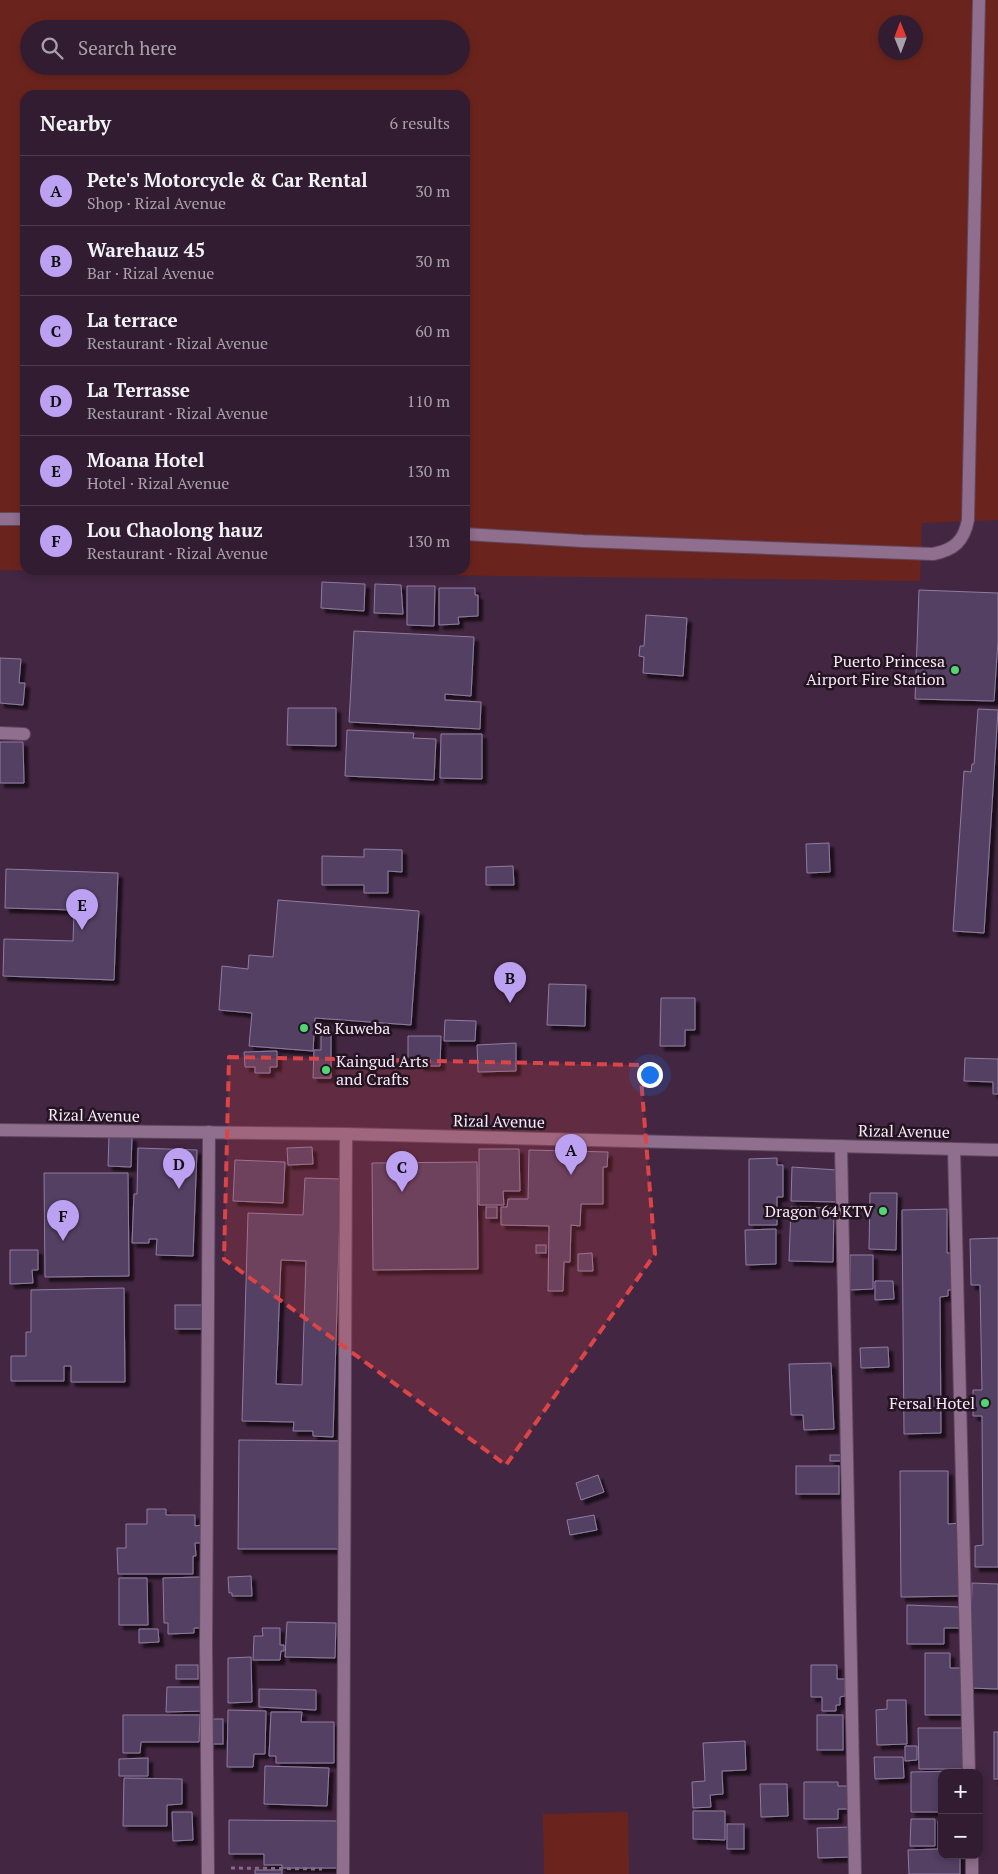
<!DOCTYPE html>
<meta charset="utf-8">
<style>
:root{--surface:#321c31;--page:#3d293d;--text:#f1f3f6;--muted:#a8a1ab;--line:#4d3a4d;--accent:#bca0f2}
body{margin:0;font-family:"PT Serif",serif;background:var(--page);color:var(--text)}
.controls{position:absolute;right:15px;bottom:15px;display:grid;overflow:hidden;border-radius:10px;box-shadow:0 2px 8px #0003}
.controls button{width:45px;height:45px;display:grid;place-items:center;padding:0;border:0;border-bottom:1px solid var(--line);background:var(--surface);color:var(--text);font:25px sans-serif}
.compass{position:absolute;left:878px;top:15px;width:45px;height:45px;border-radius:50%;background:var(--surface);box-shadow:0 2px 8px #0003;rotate:359deg}
.you{position:absolute;left:649px;top:1074px;width:18px;height:18px;margin:-12px;border:4px solid #fff;border-radius:50%;background:#1a73e8;box-shadow:0 0 0 8px #1a73e833}
.badge{display:grid;place-items:center;width:32px;height:32px;border-radius:50%;background:var(--accent);color:#111;font-size:16px;font-weight:700}
.pin{position:absolute;translate:-50% -41px;filter:drop-shadow(0 1px 2px #0008)}
.pin::after{content:'';position:absolute;top:26px;width:18px;height:15px;background:inherit;clip-path:polygon(0 0,100% 0,50% 100%)}
.list{margin:0;padding:0;list-style:none}
h2{display:flex;justify-content:space-between;align-items:center;height:65px;margin:0;padding:0 20px;font-size:21px}
h2 small{font-size:16px;font-weight:400;color:var(--muted)}
.list li{display:grid;grid-template-columns:32px 1fr auto;gap:15px;align-items:center;box-sizing:border-box;height:70px;padding:0 20px;border-top:1px solid var(--line)}
.list b{display:block;font-size:19px;white-space:nowrap}
.list p{margin:0;font-size:16px;white-space:nowrap;color:var(--muted)}
.list em{font-size:16px;font-style:normal;color:var(--muted)}
.icon{flex:none;width:28px;height:28px;fill:none;stroke:currentColor;stroke-width:2;stroke-linecap:round;stroke-linejoin:round}
.map{position:relative;flex:none;width:998px;height:1874px;overflow:hidden}
.search{position:absolute;background:var(--surface);box-shadow:0 2px 8px #0003;left:20px;top:20px;width:450px;height:55px;display:flex;align-items:center;gap:12px;box-sizing:border-box;padding:0 18px;border-radius:28px;color:var(--muted);font-size:19px}
.panel{position:absolute;background:var(--surface);box-shadow:0 2px 8px #0003;left:20px;top:90px;width:450px;height:485px;border-radius:15px}
.map>svg:first-child{display:block}
.green{fill:#6b241d;fill-rule:evenodd}
.building{fill:#534062;stroke:#907ba2;fill-rule:evenodd;filter:url(#shadow)}
.lines{fill:none;stroke-linecap:round;stroke-linejoin:round}
.service-casing{stroke:#5f465d;stroke-width:14}
.minor-casing{stroke:#5f465d;stroke-width:14}
.tertiary-casing{stroke:#5f465d;stroke-width:14}
.path{stroke:#836a81;stroke-width:3;stroke-dasharray:4 4;stroke-linecap:butt}
.service{stroke:#906e8d;stroke-width:12}
.minor{stroke:#906e8d;stroke-width:12}
.tertiary{stroke:#906e8d;stroke-width:12}
.marked{fill:#db4547;fill-opacity:0.2;stroke:#db4547;stroke-width:4;stroke-dasharray:10 6;stroke-linejoin:round}
.poi-dot{fill:#52d673;stroke:#221421;stroke-width:2}
.labels{text-anchor:middle;stroke-width:5;stroke-linejoin:round;paint-order:stroke}
.poi-label{font-size:16px;fill:#fae7f8;stroke:#221421;text-anchor:end}
.street-label{font-size:16px;fill:#fae7f8;stroke:#221421}
</style>
<div class="map">
<svg width="998" height="1874" viewBox="0 0 998 1874">
<defs>
<filter id="shadow"><feDropShadow dx="4.5" dy="4.5" stdDeviation="1" flood-color="#0009"/></filter>
</defs>
<rect width="100%" height="100%" fill="#432641"/>
<g class="green">
<path d="M0,0H998V520L922,523L920,581L0,570ZM886,22H916V52H886ZM29,29H461V66H29ZM25,95H465V570H25Z"/>
<polygon points="628,1812 629,1874 544,1874 543,1814"/>
</g>
<g class="building">
<polygon points="322,582 365,584 364,611 321,608"/>
<polygon points="375,584 401,585 403,614 374,613"/>
<polygon points="407,586 435,586 434,626 407,625"/>
<polygon points="439,588 475,588 475,595 478,595 478,616 458,617 459,624 439,625"/>
<polygon points="919,590 998,593 998,641 994,701 915,699"/>
<polygon points="646,615 687,618 683,676 643,673 644,657 639,656 640,646 644,646"/>
<polygon points="354,631 474,637 471,696 445,694 445,700 481,702 480,729 349,722"/>
<polygon points="0,658 21,659 19,683 25,683 23,705 0,703"/>
<polygon points="288,708 336,708 336,746 287,745"/>
<polygon points="978,709 998,710 984,933 953,931 964,771 971,772 972,764 974,764"/>
<polygon points="347,730 414,733 413,738 436,739 434,780 345,776"/>
<polygon points="441,734 482,734 482,779 440,778"/>
<polygon points="0,742 23,742 24,783 0,783"/>
<polygon points="829,843 830,872 807,873 806,844"/>
<polygon points="364,849 402,850 402,872 388,871 388,893 364,893 364,885 322,885 322,856 364,857"/>
<polygon points="513,866 514,885 486,885 486,867"/>
<polygon points="6,869 118,873 114,980 3,976 4,939 73,941 74,910 5,908"/>
<polygon points="278,900 419,911 411,1025 315,1018 313,1051 249,1046 252,1013 219,1010 222,966 248,969 249,955 273,957"/>
<polygon points="549,984 586,985 585,1026 547,1025"/>
<polygon points="661,998 695,998 695,1030 685,1030 685,1046 660,1046"/>
<polygon points="445,1020 476,1021 475,1041 444,1041"/>
<polygon points="321,1029 331,1030 331,1078 313,1078 314,1050 321,1050"/>
<polygon points="408,1036 441,1036 440,1066 420,1066 420,1060 408,1060"/>
<polygon points="516,1043 516,1071 478,1072 477,1045"/>
<polygon points="277,1051 277,1067 270,1067 270,1073 255,1073 255,1067 245,1067 244,1052"/>
<polygon points="965,1058 998,1059 998,1094 993,1094 993,1082 964,1081"/>
<polygon points="109,1136 132,1137 131,1167 108,1166"/>
<polygon points="312,1147 313,1164 288,1165 287,1148"/>
<polygon points="138,1148 197,1150 193,1256 156,1255 157,1239 149,1239 149,1243 132,1243 134,1194 137,1194"/>
<polygon points="479,1149 519,1149 520,1191 503,1191 504,1205 479,1205"/>
<polygon points="529,1150 608,1152 607,1167 603,1167 603,1204 581,1204 580,1226 571,1225 570,1262 564,1262 563,1291 548,1291 549,1226 501,1225 501,1207 507,1207 508,1199 528,1199"/>
<polygon points="777,1158 777,1165 783,1165 783,1197 777,1197 777,1225 749,1225 749,1159"/>
<polygon points="235,1160 285,1162 283,1203 233,1201"/>
<polygon points="477,1162 478,1269 373,1270 372,1163"/>
<polygon points="792,1167 837,1170 836,1202 791,1201"/>
<polygon points="44,1173 128,1173 129,1276 45,1277"/>
<path d="M305,1178L341,1179L333,1437L313,1436V1431H293L294,1422L242,1421L248,1213L303,1215ZM281,1260L306,1261L302,1385L276,1384Z"/>
<polygon points="870,1193 897,1193 896,1250 869,1249"/>
<rect x="486" y="1207" width="11" height="11"/>
<polygon points="791,1207 834,1208 833,1262 789,1261"/>
<polygon points="947,1209 947,1253 951,1253 952,1290 948,1290 948,1296 940,1297 941,1433 904,1434 902,1210"/>
<polygon points="776,1229 776,1264 746,1265 745,1230"/>
<polygon points="998,1238 998,1567 975,1567 975,1546 983,1545 982,1416 973,1416 973,1390 982,1390 980,1285 971,1285 970,1239"/>
<rect x="536" y="1245" width="10" height="8"/>
<polygon points="10,1250 38,1250 38,1270 32,1270 33,1283 10,1284"/>
<polygon points="592,1253 593,1271 578,1271 578,1254"/>
<polygon points="850,1255 873,1255 873,1289 850,1290"/>
<polygon points="875,1281 893,1281 894,1299 875,1300"/>
<polygon points="124,1288 125,1382 71,1382 71,1366 64,1366 64,1381 11,1381 11,1356 26,1356 26,1332 31,1332 31,1290"/>
<rect x="175" y="1305" width="27" height="24"/>
<polygon points="888,1347 889,1367 861,1368 860,1348"/>
<polygon points="831,1363 834,1429 804,1430 803,1415 791,1415 789,1364"/>
<polygon points="239,1440 341,1441 340,1549 238,1549"/>
<rect x="830" y="1455" width="13" height="6"/>
<rect x="796" y="1466" width="43" height="28"/>
<polygon points="900,1471 948,1471 948,1524 961,1523 961,1596 901,1597"/>
<polygon points="598,1475 604,1492 581,1500 576,1483"/>
<polygon points="147,1509 166,1509 166,1515 195,1515 195,1526 202,1525 201,1543 195,1543 196,1556 193,1556 193,1574 118,1574 117,1548 126,1548 126,1524 147,1524"/>
<polygon points="594,1515 597,1530 570,1535 567,1520"/>
<polygon points="251,1576 252,1596 232,1596 232,1593 229,1593 228,1577"/>
<polygon points="201,1577 203,1628 194,1628 194,1633 168,1634 168,1623 164,1623 163,1578"/>
<polygon points="119,1578 147,1578 148,1625 119,1625"/>
<polygon points="972,1583 998,1584 998,1689 969,1688"/>
<polygon points="907,1605 959,1607 960,1628 944,1628 944,1644 907,1644"/>
<polygon points="287,1622 336,1623 335,1658 285,1657"/>
<polygon points="262,1628 280,1628 280,1645 284,1645 284,1651 281,1651 280,1660 253,1660 254,1636 263,1636"/>
<polygon points="139,1629 158,1629 159,1642 139,1643"/>
<polygon points="925,1653 950,1653 950,1668 962,1668 962,1715 925,1715"/>
<polygon points="251,1657 252,1702 228,1703 228,1658"/>
<rect x="176" y="1665" width="22" height="14"/>
<polygon points="811,1665 837,1665 837,1679 845,1679 845,1696 840,1697 840,1705 836,1705 836,1711 822,1711 822,1697 811,1697"/>
<polygon points="167,1687 204,1687 204,1711 166,1712"/>
<polygon points="259,1689 316,1690 316,1710 259,1707"/>
<polygon points="887,1700 906,1700 907,1744 877,1745 876,1710 887,1709"/>
<polygon points="228,1710 266,1711 265,1754 254,1754 253,1767 227,1767"/>
<polygon points="271,1712 302,1712 301,1722 334,1722 334,1763 276,1763 276,1756 269,1756"/>
<polygon points="123,1715 200,1715 199,1742 141,1742 140,1753 123,1753"/>
<rect x="817" y="1715" width="26" height="35"/>
<rect x="210" y="1719" width="13" height="25"/>
<polygon points="918,1728 963,1728 963,1769 919,1769"/>
<rect x="994" y="1732" width="4" height="47"/>
<polygon points="745,1741 746,1770 722,1771 723,1794 710,1795 711,1807 693,1808 692,1782 705,1781 703,1743"/>
<polygon points="905,1746 917,1746 917,1760 905,1761"/>
<polygon points="874,1757 903,1757 904,1778 875,1779"/>
<polygon points="148,1758 148,1776 119,1776 119,1759"/>
<polygon points="265,1766 329,1768 327,1806 264,1804"/>
<polygon points="962,1771 942,1773 942,1812 911,1812 911,1772"/>
<polygon points="124,1778 182,1779 182,1804 167,1805 167,1826 123,1826"/>
<polygon points="804,1782 838,1782 838,1786 849,1786 849,1809 838,1809 838,1819 804,1819"/>
<polygon points="760,1784 787,1784 788,1816 761,1817"/>
<polygon points="693,1811 725,1811 725,1840 693,1839"/>
<polygon points="172,1812 192,1812 193,1840 173,1841"/>
<polygon points="911,1819 935,1819 935,1846 910,1846"/>
<polygon points="229,1820 340,1821 339,1868 282,1868 282,1865 264,1865 264,1854 229,1854"/>
<polygon points="938,1821 942,1821 942,1855 960,1855 960,1874 909,1874 908,1850 938,1849"/>
<rect x="727" y="1824" width="17" height="25"/>
<polygon points="852,1827 852,1857 818,1858 817,1828"/>
<rect x="255" y="1870" width="27" height="4"/>
</g>
<g class="lines">
<defs>
<g id="service">
<polyline points="0,519 25,519"/>
<path d="M465,534L583,541L933,554C954,550 964,541 968,520L979,0"/>
</g>
<g id="minor">
<polyline points="0,733 24,734"/>
<polyline points="841,1146 855,1874"/>
<polyline points="954,1149 969,1773"/>
<polyline points="972,1855 972,1874"/>
<polyline points="208,1874 206,1645 209,1132"/>
<polyline points="343,1874 346,1134"/>
</g>
<polyline id="tertiary" points="0,1130 346,1134 998,1150"/>
</defs>
<use href="#service" class="service-casing"/>
<use href="#minor" class="minor-casing"/>
<use href="#tertiary" class="tertiary-casing"/>
<polyline class="path" points="231,1868 322,1869"/>
<use href="#service" class="service"/>
<use href="#minor" class="minor"/>
<use href="#tertiary" class="tertiary"/>
</g>
<path class="marked" d="M229,1057L640,1065L655,1254L506,1465L224,1259Z"/>
<g class="poi-dot">
<circle cx="955" cy="670" r="5"/>
<circle cx="304" cy="1028" r="5"/>
<circle cx="326" cy="1070" r="5"/>
<circle cx="883" cy="1211" r="5"/>
<circle cx="985" cy="1403" r="5"/>
</g>
<g class="labels">
<g class="poi-label">
<text x="945" y="667">Puerto Princesa<tspan x="945" dy="18">Airport Fire Station</tspan></text>
<text x="314" y="1034" text-anchor="start">Sa Kuweba</text>
<text x="336" y="1067" text-anchor="start">Kaingud Arts<tspan x="336" dy="18">and Crafts</tspan></text>
<text x="873" y="1217">Dragon 64 KTV</text>
<text x="975" y="1409">Fersal Hotel</text>
</g>
<g class="street-label">
<text transform="translate(94 1115) rotate(1)" y="6">Rizal Avenue</text>
<text transform="translate(499 1121) rotate(1)" y="6">Rizal Avenue</text>
<text transform="translate(904 1131) rotate(1)" y="6">Rizal Avenue</text>
</g>
</g>
</svg>
<div class="controls">
<button>+</button>
<button>−</button>
</div>
<svg class="compass" viewBox="-18 -18 36 36"><path d="M0-13l5 13h-10z" fill="#e53935"/><path d="M0 13l5-13h-10z" fill="#a8a1ab"/></svg>
<div class="you"></div>
<div class="pin badge" style="left:571px;top:1175px">A</div>
<div class="pin badge" style="left:510px;top:1003px">B</div>
<div class="pin badge" style="left:402px;top:1192px">C</div>
<div class="pin badge" style="left:179px;top:1189px">D</div>
<div class="pin badge" style="left:82px;top:930px">E</div>
<div class="pin badge" style="left:63px;top:1241px">F</div>
<div class="search"><svg class="icon" aria-label="search" viewBox="0 0 24 24"><circle cx="10" cy="10" r="6"/><path d="M15 15l6 6"/></svg>Search here</div>
<section class="panel">
<h2>Nearby<small>6 results</small></h2>
<ul class="list">
<li><span class="badge">A</span><div><b>Pete's Motorcycle &amp; Car Rental</b><p>Shop · Rizal Avenue</p></div><em>30 m</em></li>
<li><span class="badge">B</span><div><b>Warehauz 45</b><p>Bar · Rizal Avenue</p></div><em>30 m</em></li>
<li><span class="badge">C</span><div><b>La terrace</b><p>Restaurant · Rizal Avenue</p></div><em>60 m</em></li>
<li><span class="badge">D</span><div><b>La Terrasse</b><p>Restaurant · Rizal Avenue</p></div><em>110 m</em></li>
<li><span class="badge">E</span><div><b>Moana Hotel</b><p>Hotel · Rizal Avenue</p></div><em>130 m</em></li>
<li><span class="badge">F</span><div><b>Lou Chaolong hauz</b><p>Restaurant · Rizal Avenue</p></div><em>130 m</em></li>
</ul>
</section>
</div>
